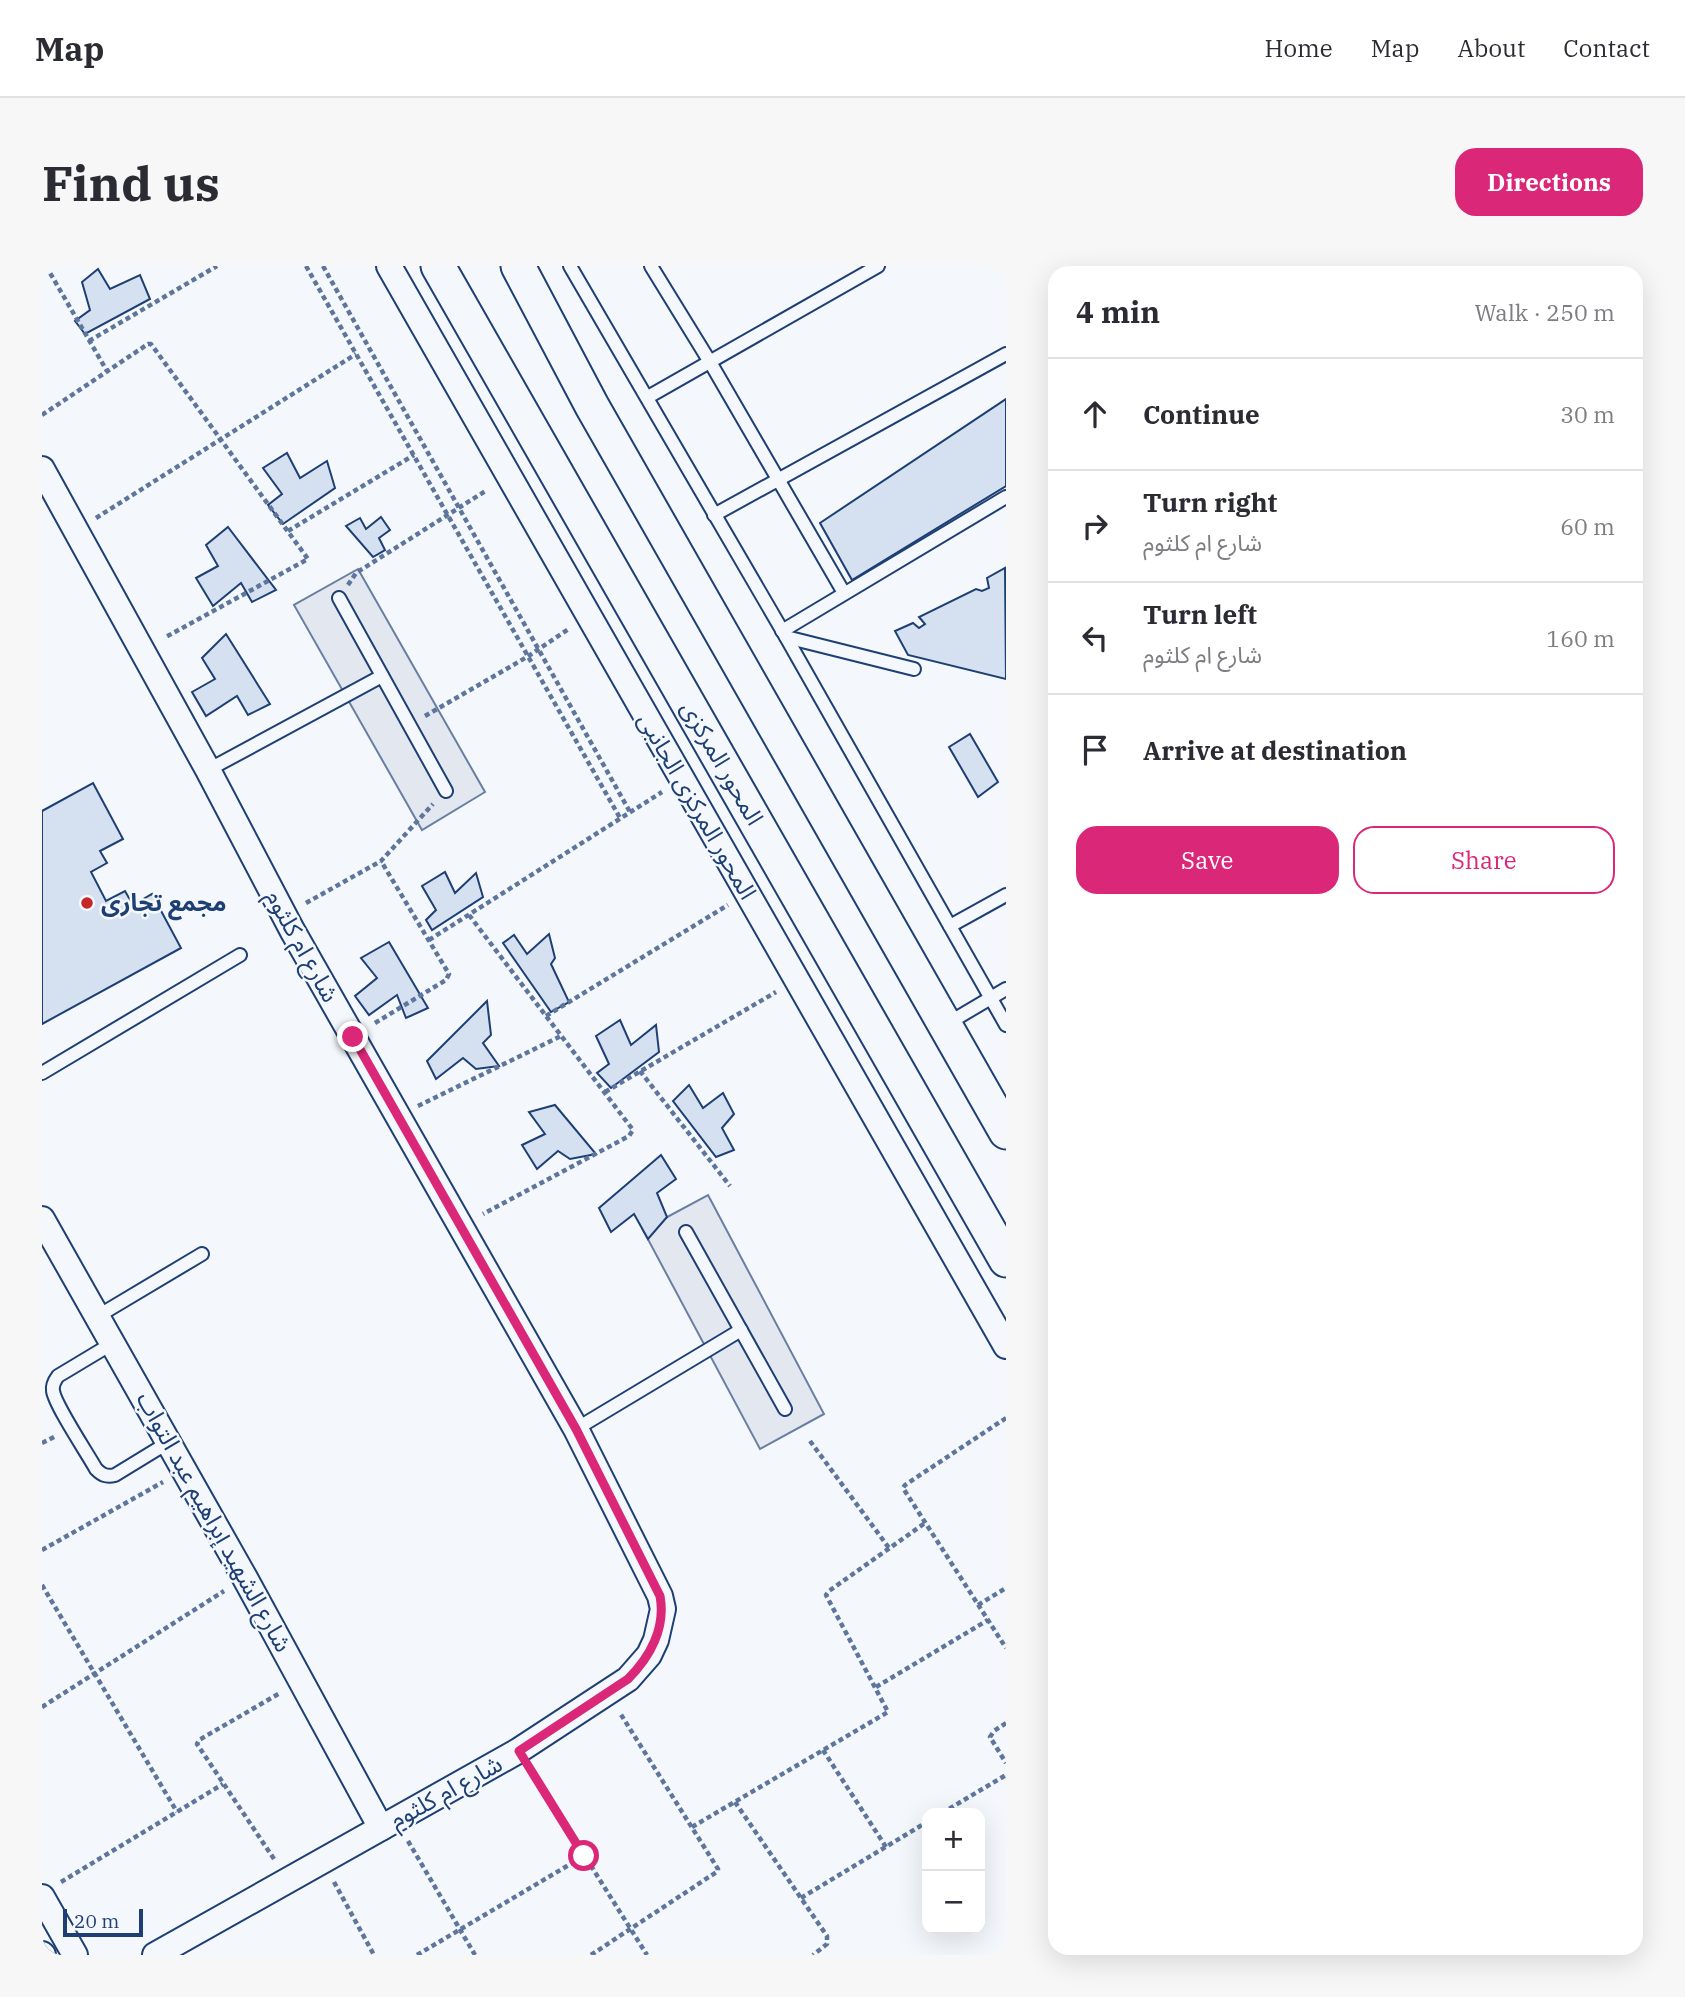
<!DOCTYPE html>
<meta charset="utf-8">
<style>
:root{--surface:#fff;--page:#f7f7f7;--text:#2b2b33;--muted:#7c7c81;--line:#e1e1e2;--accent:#db2777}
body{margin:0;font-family:"IBM Plex Serif","Noto Sans Arabic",serif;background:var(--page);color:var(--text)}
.controls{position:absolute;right:21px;bottom:21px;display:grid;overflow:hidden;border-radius:14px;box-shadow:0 7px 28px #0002}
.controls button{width:63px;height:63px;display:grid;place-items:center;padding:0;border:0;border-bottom:2px solid var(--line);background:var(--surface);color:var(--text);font:35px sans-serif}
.scale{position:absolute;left:21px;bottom:18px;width:80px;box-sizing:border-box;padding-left:7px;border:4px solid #1d3f73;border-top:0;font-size:19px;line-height:24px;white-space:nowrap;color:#1d3f73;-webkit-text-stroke:5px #f4f7fb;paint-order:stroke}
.stop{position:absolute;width:21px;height:21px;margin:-16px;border:5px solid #db2777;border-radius:50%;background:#fff}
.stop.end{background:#db2777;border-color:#fff;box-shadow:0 2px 7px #0008}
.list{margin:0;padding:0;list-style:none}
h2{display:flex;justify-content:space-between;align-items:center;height:91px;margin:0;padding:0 28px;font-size:30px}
h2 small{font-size:23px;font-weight:400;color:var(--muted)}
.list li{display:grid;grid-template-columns:46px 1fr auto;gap:21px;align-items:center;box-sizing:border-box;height:112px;padding:0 28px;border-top:2px solid var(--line)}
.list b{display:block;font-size:26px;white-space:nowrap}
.list p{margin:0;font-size:23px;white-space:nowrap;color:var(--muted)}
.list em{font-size:23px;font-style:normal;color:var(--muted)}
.actions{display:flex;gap:14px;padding:21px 28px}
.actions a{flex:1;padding:16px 0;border:2px solid var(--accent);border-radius:21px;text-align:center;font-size:24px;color:var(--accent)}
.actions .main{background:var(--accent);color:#fff}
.icon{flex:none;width:38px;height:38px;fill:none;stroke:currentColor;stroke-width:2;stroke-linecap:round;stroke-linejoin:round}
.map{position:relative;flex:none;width:964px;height:1689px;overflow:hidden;border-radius:21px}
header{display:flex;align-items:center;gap:42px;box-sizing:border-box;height:98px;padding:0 35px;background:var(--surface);border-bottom:2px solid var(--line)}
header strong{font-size:33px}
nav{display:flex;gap:38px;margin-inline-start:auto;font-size:24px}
.intro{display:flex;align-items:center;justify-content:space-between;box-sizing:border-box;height:168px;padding:0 42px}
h1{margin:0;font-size:49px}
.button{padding:18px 32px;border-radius:21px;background:var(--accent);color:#fff;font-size:24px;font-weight:700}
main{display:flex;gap:42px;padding:0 42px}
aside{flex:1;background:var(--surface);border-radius:21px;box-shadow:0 7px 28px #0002}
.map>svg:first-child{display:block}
.parking{fill:#e3e8f0;stroke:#687fa3;stroke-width:2}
.building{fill:#d5e0f0;stroke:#1d3f73;stroke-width:2}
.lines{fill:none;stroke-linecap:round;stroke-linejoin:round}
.service-casing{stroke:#1d3f73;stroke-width:16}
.minor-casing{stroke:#1d3f73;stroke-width:28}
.secondary-casing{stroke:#1d3f73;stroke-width:37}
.path{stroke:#5e769c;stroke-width:4.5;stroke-dasharray:5 3.5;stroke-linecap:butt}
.service{stroke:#f4f7fb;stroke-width:12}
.minor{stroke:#f4f7fb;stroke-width:24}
.secondary{stroke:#f4f7fb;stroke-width:33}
.route{stroke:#db2777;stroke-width:9}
.poi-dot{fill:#c62828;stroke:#f4f7fb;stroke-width:2.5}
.labels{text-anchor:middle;stroke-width:5;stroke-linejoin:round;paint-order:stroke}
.street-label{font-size:24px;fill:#1d3f73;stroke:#f4f7fb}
.poi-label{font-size:24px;font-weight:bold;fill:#1d3f73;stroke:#f4f7fb;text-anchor:start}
</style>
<header>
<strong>Map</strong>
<nav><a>Home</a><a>Map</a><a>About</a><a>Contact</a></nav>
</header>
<div class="intro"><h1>Find us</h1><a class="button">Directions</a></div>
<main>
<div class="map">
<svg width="964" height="1689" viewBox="0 0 964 1689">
<rect width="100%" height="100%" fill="#f4f7fb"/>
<g class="parking">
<polygon points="316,303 443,526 380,564 252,339"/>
<polygon points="666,929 782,1148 718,1183 601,964"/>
</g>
<g class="building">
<polygon points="56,3 68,23 98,9 108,33 43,68 33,55 48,44 40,16"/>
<polygon points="964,133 964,220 810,314 778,257"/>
<polygon points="245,187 258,212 285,195 293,222 241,258 226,239 240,228 221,202"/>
<polygon points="339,251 348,264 337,272 343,284 331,291 304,260 318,252 324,263"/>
<polygon points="186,261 234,324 210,336 199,317 171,340 154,312 176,300 164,279"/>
<polygon points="963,302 964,413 866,389 853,365 871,357 877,362 883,358 877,351 934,323 940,325 947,322 945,312"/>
<polygon points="184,368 228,438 206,449 195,430 164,450 150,426 173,413 160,392"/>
<polygon points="928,468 956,516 936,531 907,481"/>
<polygon points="51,517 81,573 58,585 65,597 49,606 64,635 83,625 91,639 110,628 139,682 0,758 0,545"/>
<polygon points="403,606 413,627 434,607 441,631 390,664 384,654 394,644 380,620"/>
<polygon points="507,668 513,692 509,698 527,736 509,746 461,677 472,669 485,688"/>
<polygon points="347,676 386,742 364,752 355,729 327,749 313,730 335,712 319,692"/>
<polygon points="445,735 449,769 441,777 457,800 434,803 421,792 394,813 385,795"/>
<polygon points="578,754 589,779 614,759 617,786 569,822 555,807 567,798 554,770"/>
<polygon points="647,819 661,842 681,827 692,848 680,862 692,884 674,891 631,835"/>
<polygon points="513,839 554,888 528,893 516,885 495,903 480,879 503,868 487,846"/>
<polygon points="619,889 634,913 615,927 625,951 606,973 592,948 569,966 557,942"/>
</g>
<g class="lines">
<defs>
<g id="service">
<polyline points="528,0 744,371 964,759"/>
<polyline points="609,0 668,96 802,327"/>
<polyline points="606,131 836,0"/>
<polyline points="672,249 964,88"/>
<polyline points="297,332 404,525"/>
<polyline points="740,365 964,231"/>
<polyline points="744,371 872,403"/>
<polyline points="166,504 340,410"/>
<polyline points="908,660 964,629"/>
<polyline points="903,759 964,723"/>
<polyline points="0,807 198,689"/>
<polyline points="644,966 743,1143"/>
<polyline points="56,1050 160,988"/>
<path d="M71,1077L16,1110C13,1114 10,1119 11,1125C13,1139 45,1187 54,1203C60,1209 64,1211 73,1209L127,1176"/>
<polyline points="534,1163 699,1064"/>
</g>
<g id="minor">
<polyline points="347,0 964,1080"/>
<polyline points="0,203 166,504 250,664 534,1163 618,1330 621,1343 614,1374 607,1389 586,1413 476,1485 113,1689"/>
<polyline points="0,953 203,1312 339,1562"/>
<polyline points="0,1631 33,1689"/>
<polyline points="0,1688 1,1689"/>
</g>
<g id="secondary">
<polyline points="396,0 964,994"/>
<polyline points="476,0 550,140 964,866"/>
</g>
</defs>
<use href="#service" class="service-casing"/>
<use href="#minor" class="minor-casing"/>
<use href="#secondary" class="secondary-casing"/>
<g class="path">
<polyline points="4,0 65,105"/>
<polyline points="264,0 578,552"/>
<polyline points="281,0 588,546"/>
<polyline points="47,75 175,0"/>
<polyline points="0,149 106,78 109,78 266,293 122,372"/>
<polyline points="54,252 314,88"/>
<polyline points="246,265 372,189"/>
<polyline points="306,319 314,307 445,224"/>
<polyline points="383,450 485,391 528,362"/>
<polyline points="264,637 339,595 391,538"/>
<polyline points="427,649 591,864 587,870 441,948"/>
<polyline points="387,674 620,526"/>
<polyline points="504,750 686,639"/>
<polyline points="333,757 404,714 407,708 339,595"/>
<polyline points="598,805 688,920"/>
<polyline points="563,826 734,726"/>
<polyline points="376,840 519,770"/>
<polyline points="964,1152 863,1219 861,1222 964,1382"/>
<polyline points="768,1175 847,1282"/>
<polyline points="0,1177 14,1170"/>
<polyline points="0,1284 121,1216"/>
<polyline points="0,1319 135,1546"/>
<polyline points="936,1339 964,1322"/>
<polyline points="834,1421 946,1354"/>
<polyline points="0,1441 182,1325"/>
<polyline points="964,1457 952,1465 948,1471 964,1497"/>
<polyline points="781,1484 844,1581"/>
<polyline points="490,1506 605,1689"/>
<polyline points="693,1536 785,1670 785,1678 771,1689"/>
<polyline points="900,1547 964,1509"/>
<polyline points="650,1561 846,1446 784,1329 787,1325 883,1257"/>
<polyline points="366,1575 433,1689"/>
<polyline points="232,1593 155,1478 157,1474 238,1427"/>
<polyline points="19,1616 181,1518"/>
<polyline points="292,1616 332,1689"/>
<polyline points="759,1632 885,1556"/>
<polyline points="375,1689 542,1590"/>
<polyline points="549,1689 676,1605 676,1603 578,1447"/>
<polyline points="962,1689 964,1688"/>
</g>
<use href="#service" class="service"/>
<use href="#minor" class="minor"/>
<use href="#secondary" class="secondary"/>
</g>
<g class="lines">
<path class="route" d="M311,771L534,1163L618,1330C624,1362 608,1391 586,1413L477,1485L542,1590"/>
</g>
<circle class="poi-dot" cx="45" cy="637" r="7"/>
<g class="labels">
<g class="street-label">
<text transform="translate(680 497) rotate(60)" y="8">المحور المركزى</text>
<text transform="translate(655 540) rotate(60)" y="8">المحور المركزى الجانبى</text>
<text transform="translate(260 680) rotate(61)" y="8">شارع ام كلثوم</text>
<text transform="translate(172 1256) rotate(61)" y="8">شارع الشهيد إبراهيم عبد التواب</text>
<text transform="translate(404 1526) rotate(-29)" y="8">شارع ام كلثوم</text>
</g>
<g class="poi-label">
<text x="59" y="645">مجمع تجارى</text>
</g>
</g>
</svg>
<div class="controls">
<button>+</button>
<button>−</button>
</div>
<div class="scale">20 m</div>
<div class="stop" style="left:542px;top:1590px"></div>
<div class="stop end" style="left:311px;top:771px"></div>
</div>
<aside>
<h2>4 min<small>Walk · 250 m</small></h2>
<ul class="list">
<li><svg class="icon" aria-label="ahead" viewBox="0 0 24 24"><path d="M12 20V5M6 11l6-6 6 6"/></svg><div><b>Continue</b></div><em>30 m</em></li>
<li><svg class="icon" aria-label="right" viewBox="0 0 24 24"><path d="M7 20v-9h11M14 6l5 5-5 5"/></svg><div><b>Turn right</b><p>شارع ام كلثوم</p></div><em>60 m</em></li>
<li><svg class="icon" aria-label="left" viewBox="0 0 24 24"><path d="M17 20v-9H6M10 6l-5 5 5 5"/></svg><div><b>Turn left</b><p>شارع ام كلثوم</p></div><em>160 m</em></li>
<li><svg class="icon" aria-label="arrive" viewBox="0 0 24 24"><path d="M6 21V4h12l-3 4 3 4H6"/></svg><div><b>Arrive at destination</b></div></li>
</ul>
<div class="actions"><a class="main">Save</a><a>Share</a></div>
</aside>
</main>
